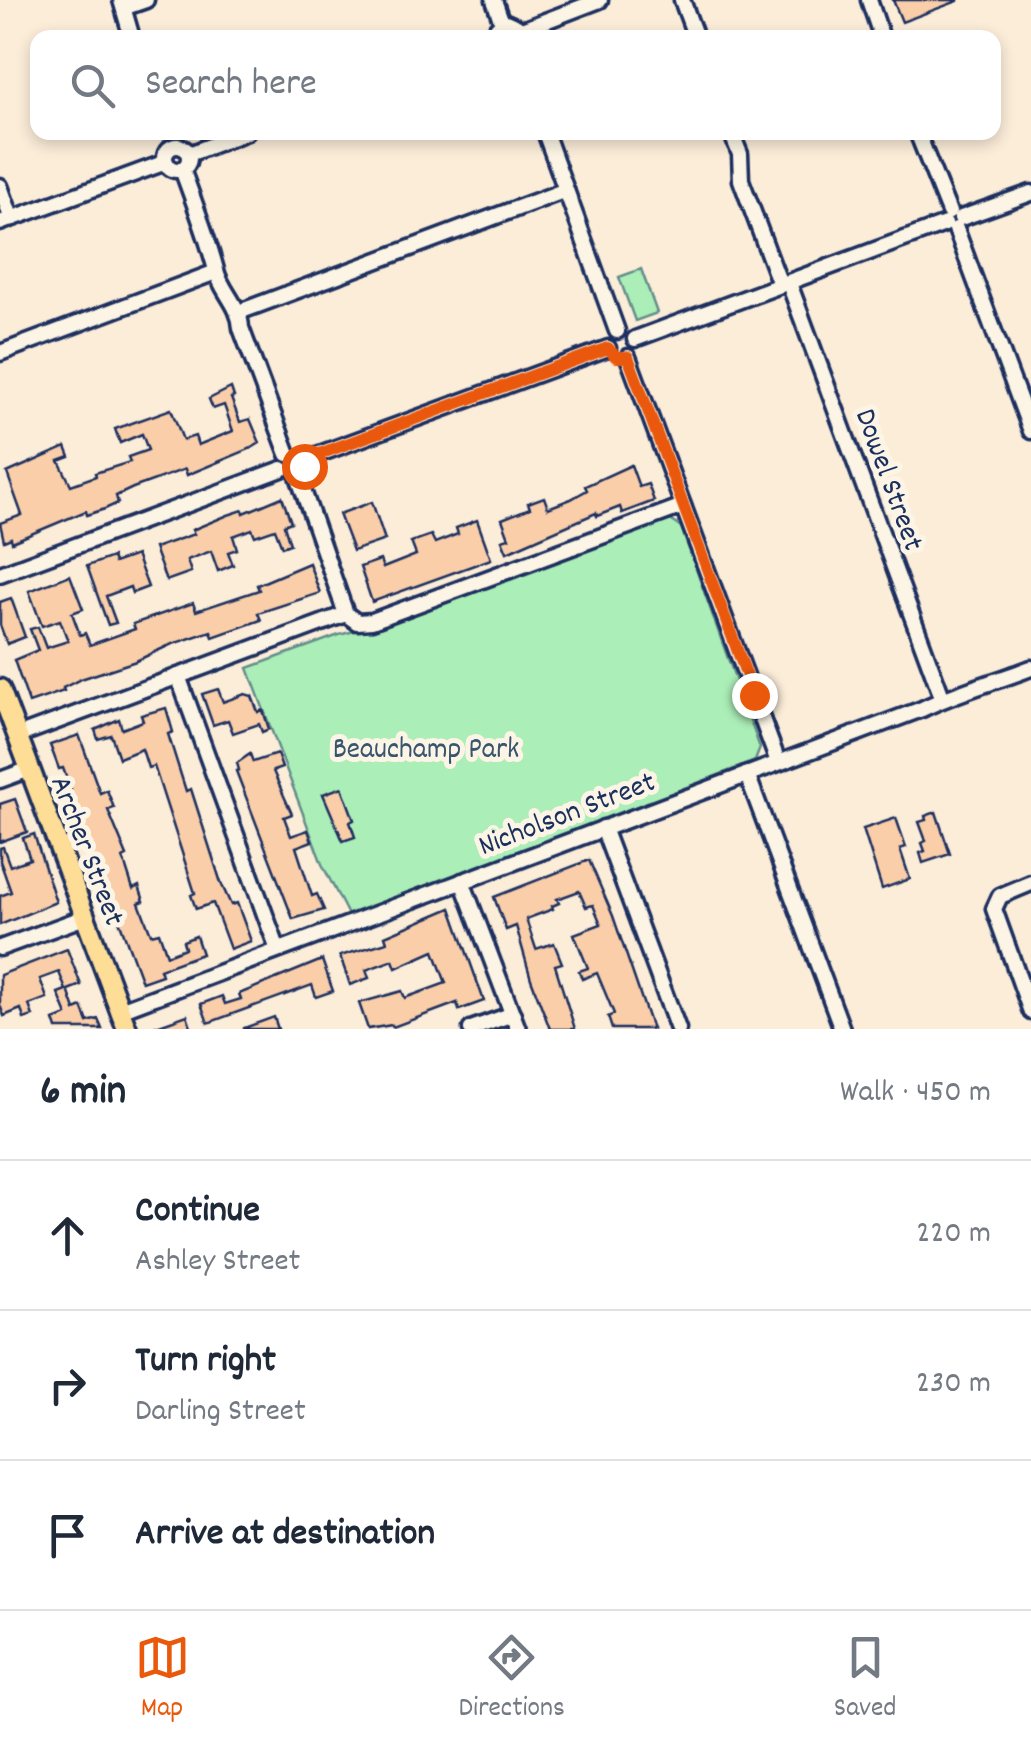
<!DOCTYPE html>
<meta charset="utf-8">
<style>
:root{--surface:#fff;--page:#f6f6f7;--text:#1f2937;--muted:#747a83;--line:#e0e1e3;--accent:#ea580c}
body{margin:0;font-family:Dekko,sans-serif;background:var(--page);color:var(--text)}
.stop{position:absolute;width:30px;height:30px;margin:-22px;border:8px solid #ea580c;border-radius:50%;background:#fff}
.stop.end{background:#ea580c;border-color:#fff;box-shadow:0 2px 10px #0008}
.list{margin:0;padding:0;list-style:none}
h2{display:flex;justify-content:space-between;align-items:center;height:130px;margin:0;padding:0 40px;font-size:42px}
h2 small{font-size:32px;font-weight:400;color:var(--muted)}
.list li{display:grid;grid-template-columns:65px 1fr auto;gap:30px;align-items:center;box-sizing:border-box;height:150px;padding:0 40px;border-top:2px solid var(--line)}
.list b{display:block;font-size:38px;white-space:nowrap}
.list p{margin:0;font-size:32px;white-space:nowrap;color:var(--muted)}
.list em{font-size:32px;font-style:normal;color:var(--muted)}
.icon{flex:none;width:55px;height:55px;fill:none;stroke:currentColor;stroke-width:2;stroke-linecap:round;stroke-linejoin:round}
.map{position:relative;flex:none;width:1031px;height:1029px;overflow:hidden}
.search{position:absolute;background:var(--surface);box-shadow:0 5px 15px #0003;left:30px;right:30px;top:30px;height:110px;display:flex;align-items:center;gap:25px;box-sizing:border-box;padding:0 35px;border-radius:20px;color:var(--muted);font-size:38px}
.sheet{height:580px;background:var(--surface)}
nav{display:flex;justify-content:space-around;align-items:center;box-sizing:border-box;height:140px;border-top:2px solid var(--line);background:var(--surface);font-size:28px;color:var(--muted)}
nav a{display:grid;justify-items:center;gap:5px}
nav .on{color:var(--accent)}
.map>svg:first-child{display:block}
.green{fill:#aceeb8;stroke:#648e8b;stroke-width:2.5}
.building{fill:#facea9;stroke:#1b2f5e;stroke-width:2.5}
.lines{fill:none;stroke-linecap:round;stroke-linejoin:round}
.minor-casing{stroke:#1b2f5e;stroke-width:21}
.major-casing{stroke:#1b2f5e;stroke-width:25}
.minor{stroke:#fcf5e5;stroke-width:14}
.major{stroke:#fedd96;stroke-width:18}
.route{stroke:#ea580c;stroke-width:12}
.labels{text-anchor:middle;stroke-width:10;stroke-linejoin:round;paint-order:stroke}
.street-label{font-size:30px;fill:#1b2f5e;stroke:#fcf5e5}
.park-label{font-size:30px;fill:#385570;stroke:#fcf5e5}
</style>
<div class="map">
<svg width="1031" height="1029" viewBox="0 0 1031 1029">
<rect width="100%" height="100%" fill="#fcedd9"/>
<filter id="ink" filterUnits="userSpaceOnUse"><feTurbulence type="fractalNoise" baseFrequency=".01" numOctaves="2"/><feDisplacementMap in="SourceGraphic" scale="20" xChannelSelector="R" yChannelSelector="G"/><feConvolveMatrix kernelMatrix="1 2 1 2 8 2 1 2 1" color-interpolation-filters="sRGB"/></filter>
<g filter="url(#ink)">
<g class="green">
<polygon points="641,269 657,313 635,321 619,277"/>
<polygon points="666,517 681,527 760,748 755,761 349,917 322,864 248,668 339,635 389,622"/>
</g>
<g class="building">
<polygon points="893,0 958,0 958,1 902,22"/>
<polygon points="231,388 234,397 231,398 240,422 250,419 260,443 252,448 187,475 185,469 133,488 116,496 118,503 105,509 87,515 86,511 12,542 11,538 4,541 0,523 22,515 7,473 66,447 70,457 59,461 71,485 96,476 95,473 130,462 128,457 148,450 142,434 120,443 115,429 171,409 183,440 195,436 198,445 233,431 224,405 213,409 209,399"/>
<polygon points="631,465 639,487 648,484 654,501 622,513 620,507 597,516 596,513 507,552 502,540 509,538 502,519 530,508 528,503 544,497 548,508 571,499 587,490 585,486"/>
<polygon points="282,497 291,522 284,525 290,544 282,547 275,529 255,536 252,529 233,536 237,549 228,552 233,565 218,571 211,551 187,560 191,572 166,581 154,548 194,534 192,530 228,515 243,510 244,513"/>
<polygon points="372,502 385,540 353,551 339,514"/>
<polygon points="477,520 491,559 372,602 360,567 380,560 383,568 416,555 411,542 431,535 435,543 458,534 456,528"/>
<polygon points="136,555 148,587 132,593 130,587 106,596 116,623 108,625 87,566 112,557 114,563"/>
<polygon points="309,563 320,593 258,613 261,620 213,637 211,631 170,645 136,661 81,679 63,688 64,691 29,703 14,660 38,650 30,629 38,627 46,648 68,641 60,620 42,626 29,591 70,575 83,609 72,613 80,635 85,633 90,645 135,629 133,624 193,603 196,611 259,590 257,585"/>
<polygon points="11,598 25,637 7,644 0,625 0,602"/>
<polygon points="218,689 223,702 245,694 252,696 258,712 263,710 269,729 262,732 259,724 233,733 228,720 213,725 202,694"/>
<polygon points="166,708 173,732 168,734 186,791 191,789 221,883 231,905 237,903 251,941 230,949 213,903 196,909 191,895 195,893 154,766 148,768 142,749 119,758 111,735 98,739 95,730 119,719 122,729 143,721 141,715"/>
<polygon points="79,735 100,793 107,790 114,808 108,810 127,856 123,858 133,889 139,886 144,901 139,903 151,934 159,932 167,955 185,948 183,941 196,936 202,954 160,969 162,975 142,982 99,867 95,868 84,827 63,768 59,769 50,745"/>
<polygon points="250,754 253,762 277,754 282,768 273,771 292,814 284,817 291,836 308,830 312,841 296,847 312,896 317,894 324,910 293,919 236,771 239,770 237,763"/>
<polygon points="342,787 354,820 350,822 355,837 343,841 323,794"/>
<polygon points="15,799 27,832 0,842 0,804"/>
<polygon points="936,812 950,854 923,863 920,853 925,851 922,843 926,841 919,822 926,820 925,816"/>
<polygon points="896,818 906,847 900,849 910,879 882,889 863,829"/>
<polygon points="34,834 56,902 0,925 0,896 11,892 0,861 0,848 3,847 10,866 30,859 23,838"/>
<polygon points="589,860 613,916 652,1029 612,1029 608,1017 614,1014 597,973 582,979 579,971 588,968 574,934 601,924 593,905 586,907 579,891 557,899 559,903 552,906 553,909 526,919 536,949 554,943 562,963 555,965 575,1029 550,1029 531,979 516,926 506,930 494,897"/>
<polygon points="451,908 484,1001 459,1010 457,1003 393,1027 392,1025 368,1029 359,1003 402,991 405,998 446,983 434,951 396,968 393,960 366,970 369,978 350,985 340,956 387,942 385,936"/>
<polygon points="67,949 81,985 68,990 75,1010 82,1007 88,1022 98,1019 102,1029 57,1029 54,1020 67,1015 58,993 66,990 59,972 40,979 47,998 29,1005 33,1016 24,1019 21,1009 4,1016 0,1005 0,975"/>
<polygon points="322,960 333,991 316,997 312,985 208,1023 201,1004 222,996 225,1004 241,999 239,994"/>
<polygon points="187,1015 192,1029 151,1029 151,1028"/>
<polygon points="274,1017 278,1029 244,1029 244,1028"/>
</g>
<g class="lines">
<defs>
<g id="minor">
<polyline points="121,0 132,38"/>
<polyline points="494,0 502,23"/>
<polyline points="682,0 696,38"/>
<polyline points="869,0 882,38"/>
<polyline points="126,7 146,0"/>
<polyline points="519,31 600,0"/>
<polyline points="495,38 497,28 506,22 517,27 519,37"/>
<polyline points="545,132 617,331"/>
<polyline points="731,132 740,154 741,180 778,279 790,286 942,697"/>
<polyline points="917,132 949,212"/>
<circle cx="177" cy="158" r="12"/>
<polyline points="189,154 247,132"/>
<path d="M182,169C194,202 207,236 216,270C221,291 240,305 241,328L288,454"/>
<polyline points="0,186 11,217"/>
<polyline points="961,218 1031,193"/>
<polyline points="0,223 166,162"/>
<polyline points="956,229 1031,431"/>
<polyline points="239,312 566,190"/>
<polyline points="635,339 945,224"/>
<polyline points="0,353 216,272"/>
<polyline points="628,357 778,762"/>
<polyline points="303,460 608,348"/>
<polyline points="298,476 346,614"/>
<polyline points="0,574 282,469"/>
<polyline points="346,614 357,622 372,621 683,506"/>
<polyline points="178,676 278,950"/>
<polyline points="17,736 346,614"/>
<polyline points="747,774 842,1029"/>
<polyline points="0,780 30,769"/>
<polyline points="603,828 678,1029"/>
<polyline points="462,881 518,1029"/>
<polyline points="1031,883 1000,896 994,909 1031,1012"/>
<polyline points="0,948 85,917"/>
<path d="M120,1010L922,709C957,692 995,682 1031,668"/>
<polyline points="471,1029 513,1014"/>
</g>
<polyline id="major" points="0,689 127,1029"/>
</defs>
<use href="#minor" class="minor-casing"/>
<use href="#major" class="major-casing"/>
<use href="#minor" class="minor"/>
<use href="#major" class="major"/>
</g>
</g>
<g class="lines" filter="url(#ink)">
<polyline class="route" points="304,466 303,460 608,348 616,357 628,357 754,695"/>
</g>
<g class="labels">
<g class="street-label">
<text transform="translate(891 479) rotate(70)" y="10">Dowel Street</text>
<text transform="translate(566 812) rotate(-21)" y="10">Nicholson Street</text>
<text transform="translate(89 850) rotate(69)" y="10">Archer Street</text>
</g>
<g class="park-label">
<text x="426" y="757">Beauchamp Park</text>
</g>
</g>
</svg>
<div class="stop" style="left:304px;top:466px"></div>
<div class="stop end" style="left:754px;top:695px"></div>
<div class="search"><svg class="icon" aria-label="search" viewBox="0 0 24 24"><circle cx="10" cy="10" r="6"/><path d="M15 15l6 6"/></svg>Search here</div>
</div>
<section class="sheet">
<h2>6 min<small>Walk · 450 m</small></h2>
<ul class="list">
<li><svg class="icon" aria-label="ahead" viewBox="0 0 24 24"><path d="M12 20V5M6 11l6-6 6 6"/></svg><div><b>Continue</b><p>Ashley Street</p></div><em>220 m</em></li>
<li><svg class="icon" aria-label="right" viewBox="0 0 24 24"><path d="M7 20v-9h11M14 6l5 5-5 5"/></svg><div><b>Turn right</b><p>Darling Street</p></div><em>230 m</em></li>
<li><svg class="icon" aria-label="arrive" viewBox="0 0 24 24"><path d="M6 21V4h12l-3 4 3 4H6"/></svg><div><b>Arrive at destination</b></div></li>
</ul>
</section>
<nav>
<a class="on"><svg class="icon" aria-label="map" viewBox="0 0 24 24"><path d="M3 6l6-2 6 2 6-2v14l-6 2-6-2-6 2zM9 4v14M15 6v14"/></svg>Map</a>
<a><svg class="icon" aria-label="directions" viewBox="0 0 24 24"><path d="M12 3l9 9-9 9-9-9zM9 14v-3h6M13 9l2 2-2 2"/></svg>Directions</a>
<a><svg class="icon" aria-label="saved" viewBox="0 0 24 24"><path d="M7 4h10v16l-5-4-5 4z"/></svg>Saved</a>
</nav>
